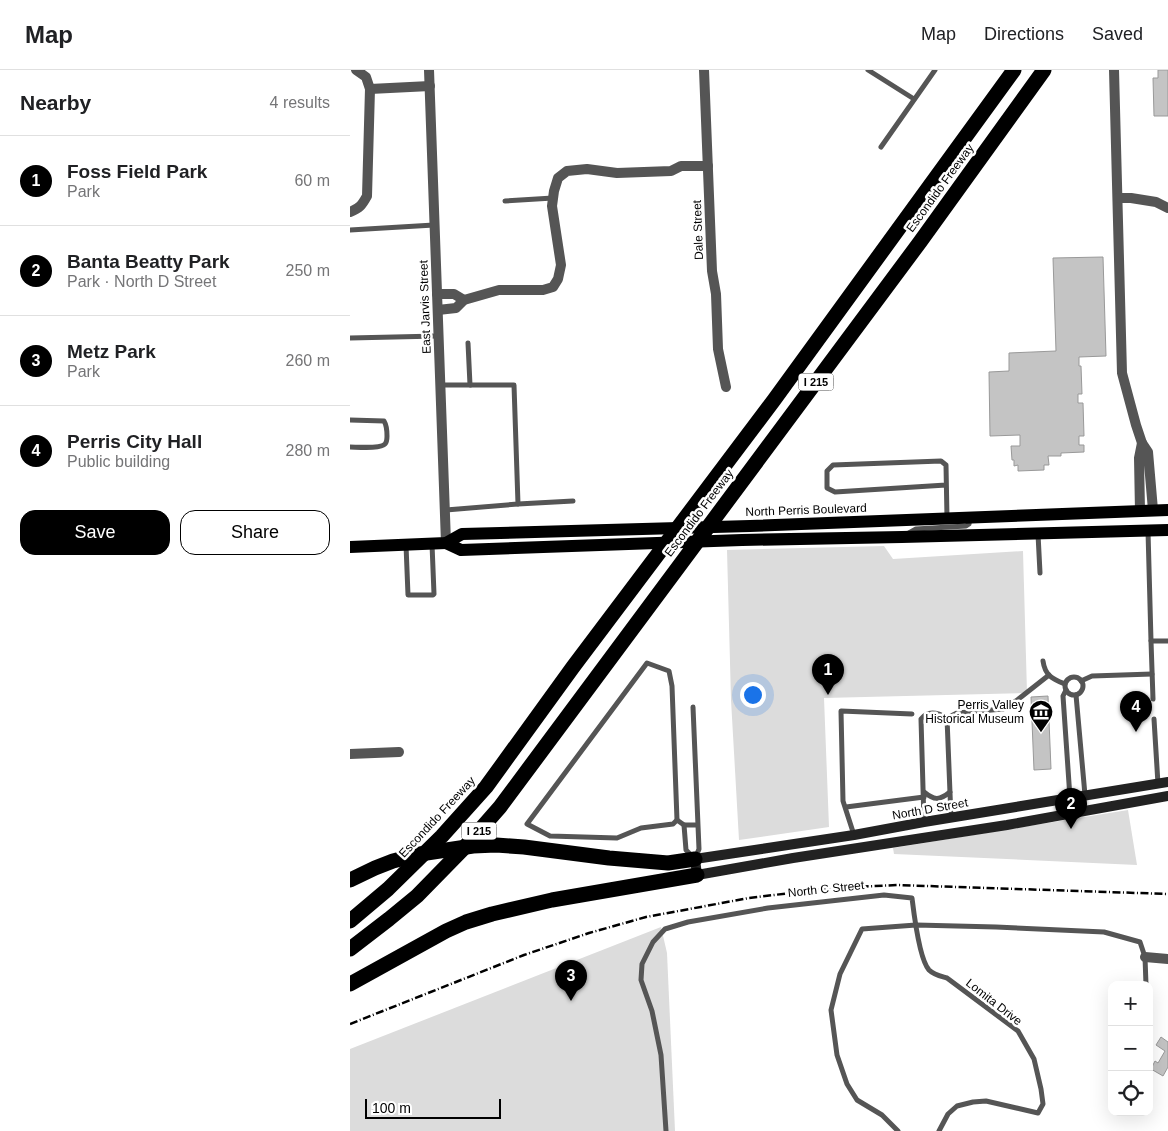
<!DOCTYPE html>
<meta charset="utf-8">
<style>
:root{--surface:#fff;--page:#f2f2f2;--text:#202124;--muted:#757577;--line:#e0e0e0;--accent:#000}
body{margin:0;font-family:Helvetica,sans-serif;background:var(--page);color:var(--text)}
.controls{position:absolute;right:15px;bottom:15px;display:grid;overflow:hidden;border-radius:10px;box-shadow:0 5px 20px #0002}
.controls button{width:45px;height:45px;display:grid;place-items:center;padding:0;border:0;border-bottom:1px solid var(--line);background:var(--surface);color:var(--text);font:25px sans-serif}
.scale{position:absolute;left:15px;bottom:12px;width:136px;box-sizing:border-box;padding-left:5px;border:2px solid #000;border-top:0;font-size:14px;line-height:18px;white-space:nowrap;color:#000;-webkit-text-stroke:4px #fff;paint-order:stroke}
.you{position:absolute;left:402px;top:624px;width:18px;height:18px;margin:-12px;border:4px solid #fff;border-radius:50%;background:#1a73e8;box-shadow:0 0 0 8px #1a73e833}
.badge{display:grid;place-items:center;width:32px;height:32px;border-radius:50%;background:var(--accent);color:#fff;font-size:16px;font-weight:700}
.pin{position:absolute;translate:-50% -41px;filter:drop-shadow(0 1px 2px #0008)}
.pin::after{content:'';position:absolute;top:26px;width:18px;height:15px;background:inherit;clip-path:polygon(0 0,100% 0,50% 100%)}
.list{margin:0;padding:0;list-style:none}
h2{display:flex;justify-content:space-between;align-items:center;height:65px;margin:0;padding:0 20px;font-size:21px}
h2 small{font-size:16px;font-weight:400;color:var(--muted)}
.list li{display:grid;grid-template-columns:32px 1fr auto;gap:15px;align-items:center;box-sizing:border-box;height:90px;padding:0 20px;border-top:1px solid var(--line)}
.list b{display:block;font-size:19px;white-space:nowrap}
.list p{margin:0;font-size:16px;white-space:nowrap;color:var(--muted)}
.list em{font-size:16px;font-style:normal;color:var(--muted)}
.actions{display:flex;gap:10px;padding:15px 20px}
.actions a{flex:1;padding:11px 0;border:1px solid var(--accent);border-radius:15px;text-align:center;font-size:18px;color:var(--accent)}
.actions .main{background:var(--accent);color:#fff}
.icon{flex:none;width:28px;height:28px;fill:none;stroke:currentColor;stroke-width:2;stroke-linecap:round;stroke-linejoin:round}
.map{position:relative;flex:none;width:818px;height:1061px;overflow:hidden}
header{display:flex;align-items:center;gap:30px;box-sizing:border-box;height:70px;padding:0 25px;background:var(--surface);border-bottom:1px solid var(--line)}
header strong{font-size:24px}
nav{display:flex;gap:28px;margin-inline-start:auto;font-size:18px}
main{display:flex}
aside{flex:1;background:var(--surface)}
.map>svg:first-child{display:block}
.green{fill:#dcdcdc}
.building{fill:#c4c4c4;stroke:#999}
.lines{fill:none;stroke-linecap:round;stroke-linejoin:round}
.service{stroke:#555;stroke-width:5}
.minor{stroke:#555;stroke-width:10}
.secondary{stroke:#222;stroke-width:10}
.primary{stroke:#000;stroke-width:12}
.motorway{stroke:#000;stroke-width:15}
.rail{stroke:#000;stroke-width:2.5;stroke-dasharray:8 2.5 1 2.5;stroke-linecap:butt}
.labels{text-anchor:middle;stroke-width:5;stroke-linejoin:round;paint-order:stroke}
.shield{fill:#fff;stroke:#4c4c4c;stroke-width:1}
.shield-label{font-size:11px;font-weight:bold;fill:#000}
.street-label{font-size:12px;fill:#000;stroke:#fff}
.poi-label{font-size:12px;fill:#000;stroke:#fff;text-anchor:end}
</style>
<header>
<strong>Map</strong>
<nav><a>Map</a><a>Directions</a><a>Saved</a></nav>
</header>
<main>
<aside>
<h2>Nearby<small>4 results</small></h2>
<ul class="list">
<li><span class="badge">1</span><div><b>Foss Field Park</b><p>Park</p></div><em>60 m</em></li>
<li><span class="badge">2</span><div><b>Banta Beatty Park</b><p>Park · North D Street</p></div><em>250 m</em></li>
<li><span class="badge">3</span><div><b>Metz Park</b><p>Park</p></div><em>260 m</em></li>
<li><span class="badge">4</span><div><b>Perris City Hall</b><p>Public building</p></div><em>280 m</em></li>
</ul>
<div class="actions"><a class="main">Save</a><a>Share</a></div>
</aside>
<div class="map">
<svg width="818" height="1061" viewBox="0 0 818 1061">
<rect width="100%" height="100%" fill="#fff"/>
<g class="green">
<polygon points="534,476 543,489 673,481 677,623 474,628 479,757 389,770 381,630 377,480"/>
<polygon points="778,740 787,795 544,784 543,778"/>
<polygon points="311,857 317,883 325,1061 0,1061 0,979"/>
</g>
<g class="building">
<polygon points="808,0 818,0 818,46 804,46 803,8 808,8"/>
<polygon points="753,187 756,286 729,287 729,296 731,296 732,324 728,324 728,333 733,333 734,366 729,366 729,375 734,375 734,382 711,383 711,386 698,386 699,395 694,395 694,400 668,401 668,395 664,396 664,390 662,390 661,376 670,376 670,365 640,366 639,302 659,301 659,283 706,281 703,188"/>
<polygon points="698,626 701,699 684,700 681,627"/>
<polygon points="811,967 818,972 818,997 813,1006 801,999 805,991 808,993 815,981 806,975"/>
</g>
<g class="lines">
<g class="service">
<polyline points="518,0 564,29"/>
<polyline points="531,77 585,0"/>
<polyline points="155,131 203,128"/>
<polyline points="0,160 84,155"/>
<polyline points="0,268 88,266"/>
<polyline points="118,273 120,315"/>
<polyline points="91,315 164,315 168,434 96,440"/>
<path d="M0,350L34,351C37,356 37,360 37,366C37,369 37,372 35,374C31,379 7,377 0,377"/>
<polyline points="596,415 485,422 477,418 477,401 483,395 591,391 596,395 597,448"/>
<polyline points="168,434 223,431"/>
<polyline points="798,461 801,571 818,571"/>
<polyline points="557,464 566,459 616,456 619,454 620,448"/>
<polyline points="688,464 690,503"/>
<polyline points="56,475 58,525 83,525 84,524 82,474"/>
<polyline points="801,571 803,629"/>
<path d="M693,591C695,606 703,609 715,614"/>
<polygon points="297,593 319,601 322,616 327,750 323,754 291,758 267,768 200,766 177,754"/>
<circle cx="724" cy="616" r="9"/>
<polyline points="731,611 742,606 802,604"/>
<polyline points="716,620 713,626 720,728"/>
<polyline points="726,625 735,725"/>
<polyline points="597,648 607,643 653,639 666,631 699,605"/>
<polyline points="804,649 808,714"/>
<path d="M574,722C584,730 589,731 600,722"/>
<polyline points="496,737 574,727"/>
<polyline points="327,750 334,755 347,755"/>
<path d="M574,752L571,649C578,640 587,642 597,648L601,748"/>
<polyline points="334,755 336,780 345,789 349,779 343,637"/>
<polyline points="504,765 493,731 491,641 562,644"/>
<polyline points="799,981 799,983"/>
<path d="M316,1061L311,985L302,941L291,910L292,894L303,872L315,859L338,852L418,838L534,825L562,828C564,844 569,889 579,900C584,905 590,906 597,908L668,961L684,989L691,1019L693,1034L688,1043L636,1031L623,1032L607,1036L598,1044L589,1061"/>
<polyline points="548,1061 532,1045 507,1030 497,1014 487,985 481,940 490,904 512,859 566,855 646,857 754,862 790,872 795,887 796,915"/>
</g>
<g class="minor">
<polyline points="79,0 96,473"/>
<polyline points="354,0 362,201 366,224 368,279 376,317"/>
<polyline points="764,0 772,303 786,355 792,373"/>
<polyline points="20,19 80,16"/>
<polyline points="768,128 781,128 806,132 818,138"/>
<path d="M0,142C10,138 12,135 17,126L20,19L16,7L6,0"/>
<polyline points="87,224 104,224 114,230"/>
<polyline points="88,240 106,238 114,230 149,220 193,220 203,217 208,209 211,195 202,136 204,121 208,108 217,101 237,99 267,103 321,101 331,96 358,96"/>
<polyline points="790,441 789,388 792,373 798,382 803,440"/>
<polyline points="0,684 49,682"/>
<polyline points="795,887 818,889"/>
</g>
<polyline class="secondary" points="818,712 574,752 504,765 345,789 347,805 443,788 657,755 818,726"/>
<g class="primary">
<polyline points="96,473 111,480 392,470 552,467 818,460"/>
<polyline points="0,477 96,473 112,464 400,456 818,440"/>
</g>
<g class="motorway">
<polyline points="0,810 25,798 43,791 70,784 123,776 146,775 174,777 259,788 318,793 345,789"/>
<polyline points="0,851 38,819 92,766 136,717 223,597 424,330 664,0"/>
<polyline points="0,879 39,849 67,826 114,778 150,737 570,172 694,0"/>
<polyline points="0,914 96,861 116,852 142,844 202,830 347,805"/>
</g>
<polyline class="rail" points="0,954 174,885 239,863 296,847 399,828 482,818 547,815 818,824"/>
</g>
<defs>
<symbol id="museum-pin" viewBox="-11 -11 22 30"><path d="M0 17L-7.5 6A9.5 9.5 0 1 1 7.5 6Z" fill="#000" stroke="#fff"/><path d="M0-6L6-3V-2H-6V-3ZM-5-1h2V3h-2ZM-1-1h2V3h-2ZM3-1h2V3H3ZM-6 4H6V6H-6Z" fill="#fff"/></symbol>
</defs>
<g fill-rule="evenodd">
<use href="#museum-pin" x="677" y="628" width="28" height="38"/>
</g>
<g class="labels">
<g class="shield">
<rect x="448.5" y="303.5" width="35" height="17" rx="4"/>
<rect x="111.5" y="752.5" width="35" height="17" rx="4"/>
</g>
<g class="shield-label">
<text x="466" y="316">I 215</text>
<text x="129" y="765">I 215</text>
</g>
<g class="street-label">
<text transform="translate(590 118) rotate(-54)" y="4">Escondido Freeway</text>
<text transform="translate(348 160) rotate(-92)" y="4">Dale Street</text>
<text transform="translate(75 237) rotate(-92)" y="4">East Jarvis Street</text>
<text transform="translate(456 440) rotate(-2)" y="4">North Perris Boulevard</text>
<text transform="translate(349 443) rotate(-53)" y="4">Escondido Freeway</text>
<text transform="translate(580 739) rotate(-10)" y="4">North D Street</text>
<text transform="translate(87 747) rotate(-47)" y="4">Escondido Freeway</text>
<text transform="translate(476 819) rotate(-6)" y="4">North C Street</text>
<text transform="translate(644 932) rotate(38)" y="4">Lomita Drive</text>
</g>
<g class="poi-label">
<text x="674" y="639">Perris Valley<tspan x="674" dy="14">Historical Museum</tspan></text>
</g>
</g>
</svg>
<div class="controls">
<button>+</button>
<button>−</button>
<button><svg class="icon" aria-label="locate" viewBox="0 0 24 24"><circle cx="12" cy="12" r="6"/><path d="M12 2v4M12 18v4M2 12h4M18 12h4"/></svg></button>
</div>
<div class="scale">100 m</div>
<div class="you"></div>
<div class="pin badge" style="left:478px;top:625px">1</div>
<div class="pin badge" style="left:721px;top:759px">2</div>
<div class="pin badge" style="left:221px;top:931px">3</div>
<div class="pin badge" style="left:786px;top:662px">4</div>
</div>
</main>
